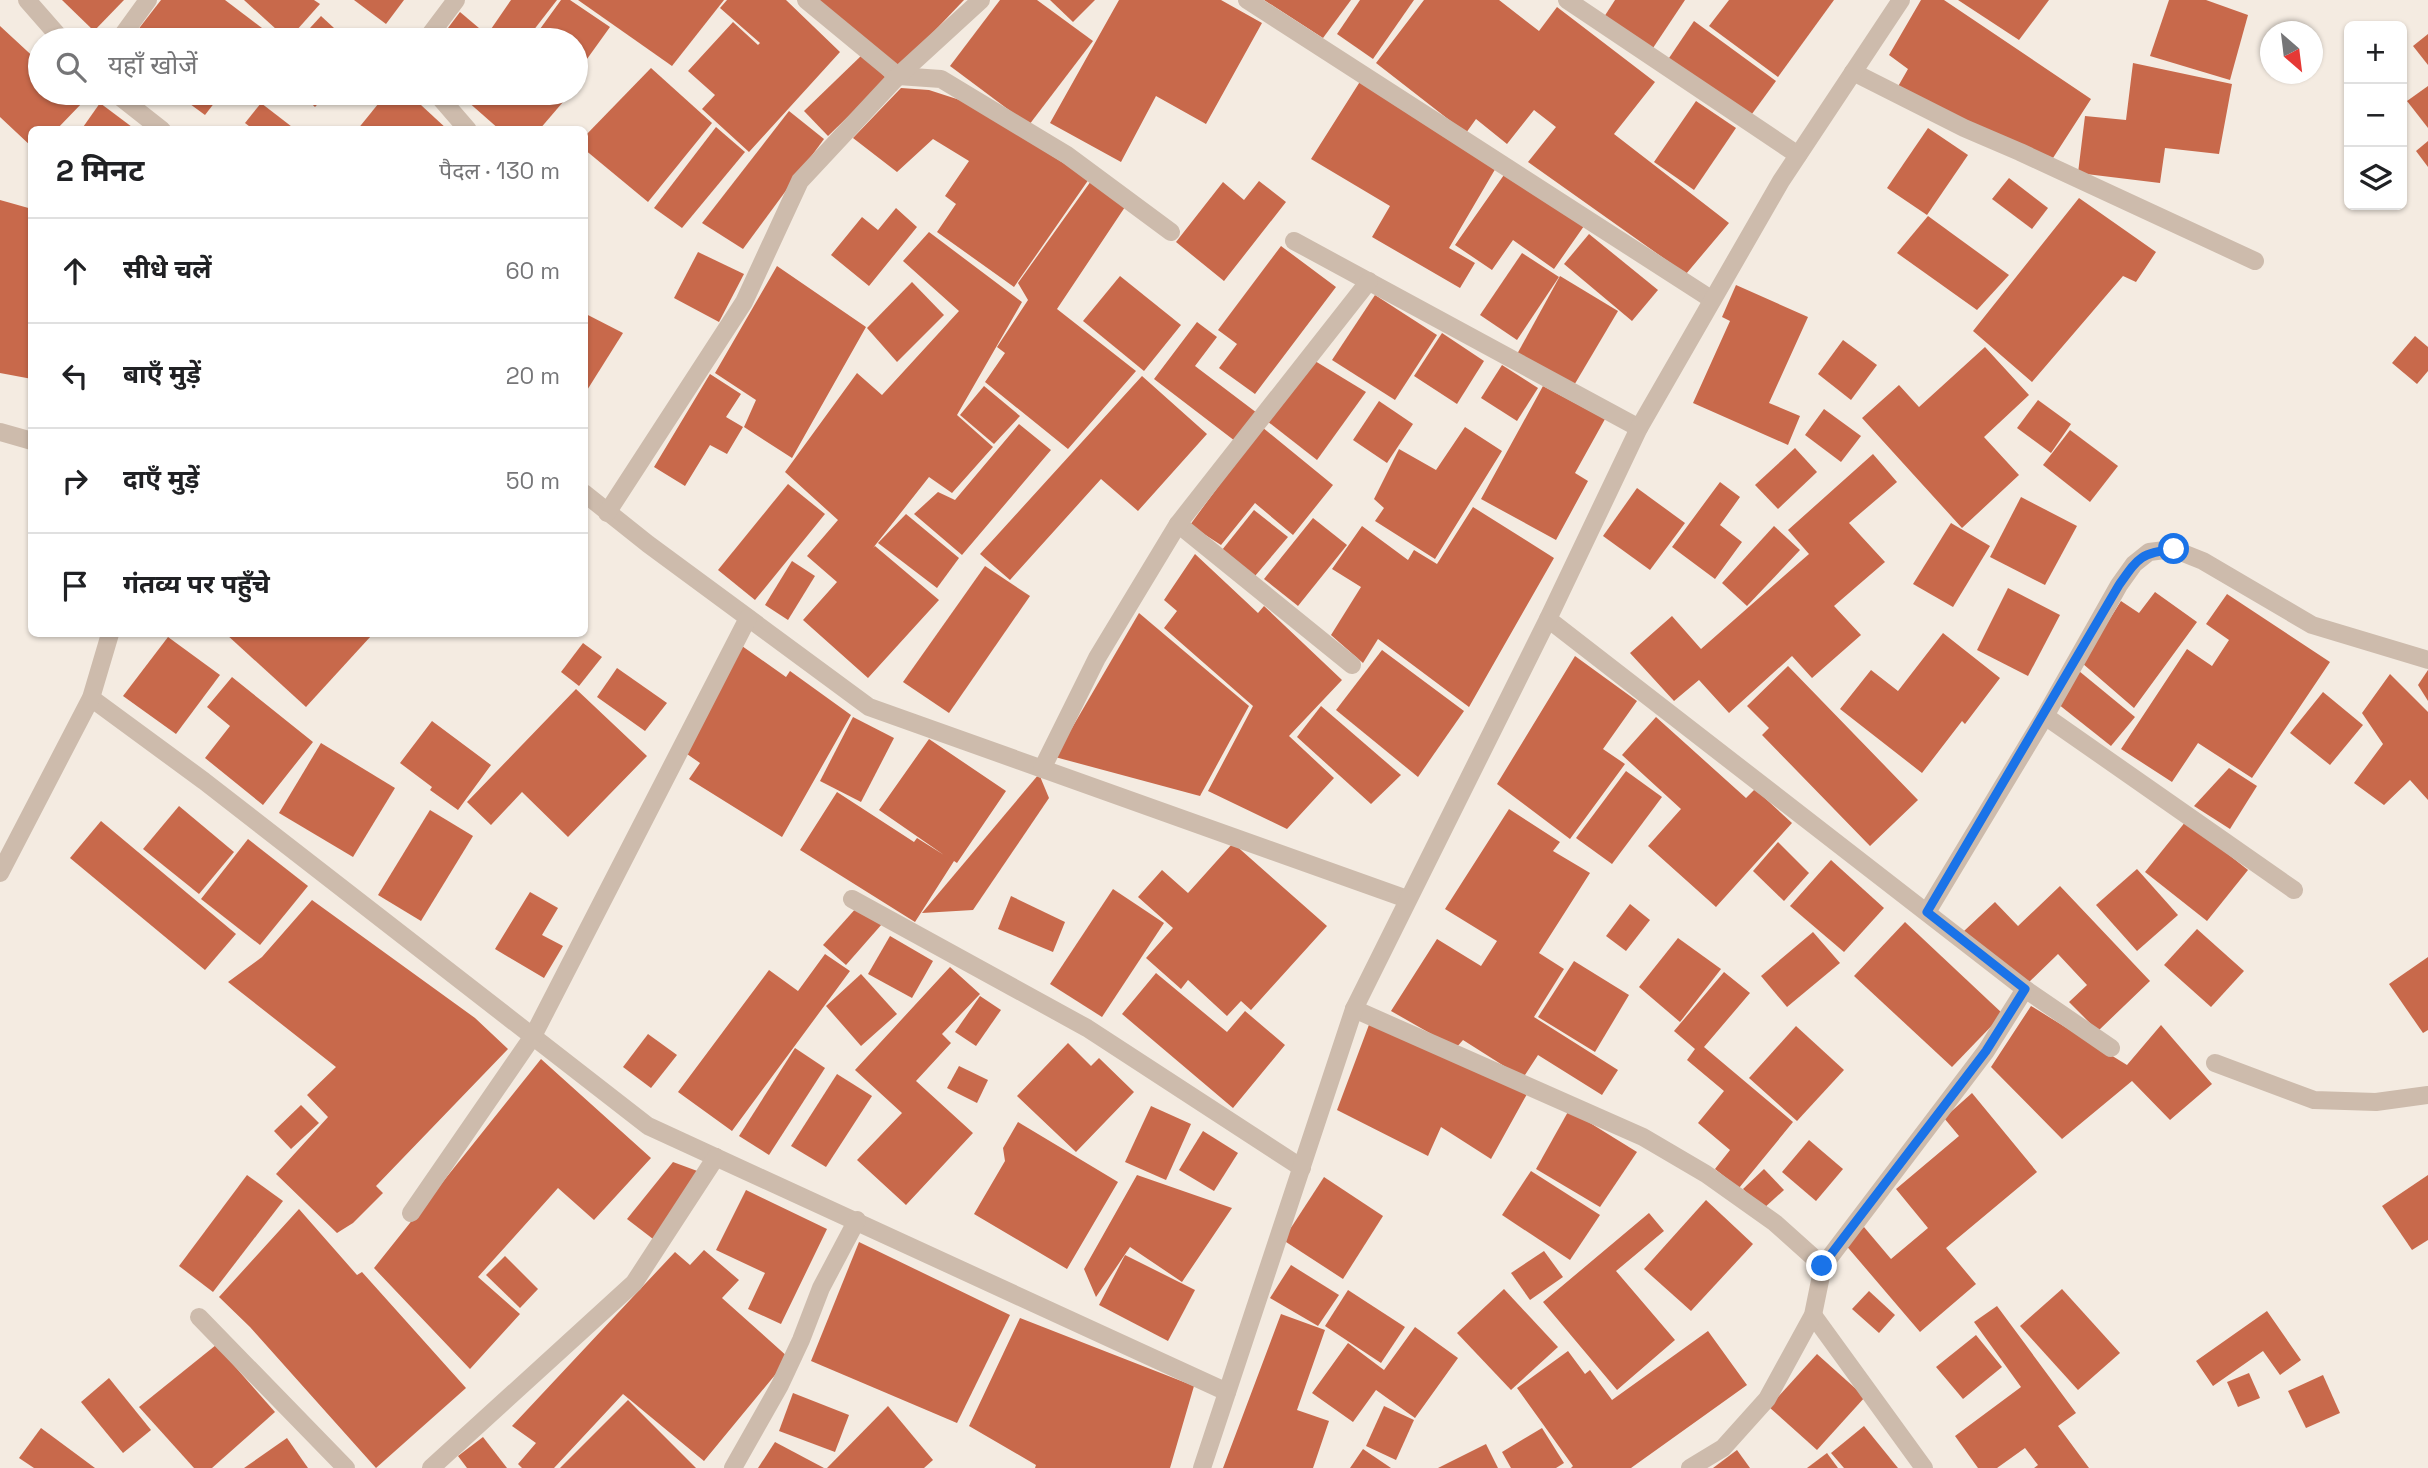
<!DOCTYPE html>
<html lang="hi">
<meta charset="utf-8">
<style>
:root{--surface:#fff;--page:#f2f2f2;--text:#202124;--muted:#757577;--line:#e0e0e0}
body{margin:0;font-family:"Space Grotesk","Noto Sans Devanagari",sans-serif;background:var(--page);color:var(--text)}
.controls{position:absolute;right:21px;top:21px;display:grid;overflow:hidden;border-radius:10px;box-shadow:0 2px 5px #0004}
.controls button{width:63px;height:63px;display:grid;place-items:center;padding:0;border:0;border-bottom:2px solid var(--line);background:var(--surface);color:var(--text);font:35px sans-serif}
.compass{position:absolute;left:2260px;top:21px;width:63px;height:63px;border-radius:50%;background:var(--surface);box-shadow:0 2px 5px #0004;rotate:152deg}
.stop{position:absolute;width:21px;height:21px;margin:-16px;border:5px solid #1a73e8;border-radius:50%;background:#fff}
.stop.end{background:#1a73e8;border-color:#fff;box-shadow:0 2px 7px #0008}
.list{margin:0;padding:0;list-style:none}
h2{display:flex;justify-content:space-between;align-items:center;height:91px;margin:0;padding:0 28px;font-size:30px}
h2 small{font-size:23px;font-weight:400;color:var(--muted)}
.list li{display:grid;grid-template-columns:46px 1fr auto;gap:21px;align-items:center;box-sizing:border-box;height:105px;padding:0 28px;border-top:2px solid var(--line)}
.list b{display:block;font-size:26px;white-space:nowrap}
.list em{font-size:23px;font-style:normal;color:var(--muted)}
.icon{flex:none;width:38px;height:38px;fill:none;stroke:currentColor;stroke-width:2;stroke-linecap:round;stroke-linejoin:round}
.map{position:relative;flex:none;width:2428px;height:1468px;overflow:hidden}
.search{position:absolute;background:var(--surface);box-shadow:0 2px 5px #0004;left:28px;top:28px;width:560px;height:77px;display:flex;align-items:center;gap:18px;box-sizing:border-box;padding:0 24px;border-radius:38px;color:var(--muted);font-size:26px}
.panel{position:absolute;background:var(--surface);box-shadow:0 2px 5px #0004;left:28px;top:126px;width:560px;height:511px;border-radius:10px}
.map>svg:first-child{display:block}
.building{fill:#c8694b}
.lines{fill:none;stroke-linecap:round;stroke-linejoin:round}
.minor{stroke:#cdbbac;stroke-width:18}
.route{stroke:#1a73e8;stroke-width:9}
</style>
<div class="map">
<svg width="2428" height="1468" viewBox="0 0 2428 1468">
<rect width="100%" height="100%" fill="#f4ebe1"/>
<g class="building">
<polygon points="62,0 124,0 94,31"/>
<polygon points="161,0 225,0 278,40 130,40"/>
<polygon points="244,0 314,0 320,4 288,40"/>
<polygon points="354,0 404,0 386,24"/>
<polygon points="511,0 557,0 526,40 499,40 489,32"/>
<polygon points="561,0 570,0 610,27 587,59 576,52 576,40 558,40 540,29"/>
<polygon points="578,0 724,0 672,66"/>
<polygon points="727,0 786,0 840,52 749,152 702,109 715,95 688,71 733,22 758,45 760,43 720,8"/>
<polygon points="812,0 964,0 898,69"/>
<polygon points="1000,0 1037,0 1093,41 1029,125 950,66"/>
<polygon points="1050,0 1095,0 1073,22"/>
<polygon points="1119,0 1221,0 1262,23 1206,124 1156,96 1121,162 1050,123"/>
<polygon points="1264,0 1351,0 1323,38"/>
<polygon points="1360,0 1414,0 1373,59 1337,34"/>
<polygon points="1424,0 1499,0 1539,31 1557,7 1655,82 1614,134 1729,223 1686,274 1528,162 1556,127 1534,110 1507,144 1476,119 1466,133 1376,63"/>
<polygon points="1615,0 1685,0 1653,48 1604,17"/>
<polygon points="1729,0 1834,0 1778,77 1709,26"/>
<polygon points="1921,0 1944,0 2091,99 2053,158 1896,90 1908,69 1889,55"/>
<polygon points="1958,0 2049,0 2019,40"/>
<polygon points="2169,0 2206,0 2248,15 2230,80 2150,56"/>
<polygon points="460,12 486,34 482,40 439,40"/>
<polygon points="321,16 347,40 299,40"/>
<polygon points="1694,21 1776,81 1749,118 1667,61"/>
<polygon points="0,26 40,63 40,93 73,93 83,102 56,130 32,130 32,147 0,117"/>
<polygon points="2428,34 2428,65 2413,46"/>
<polygon points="863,54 887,79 828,136 804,111"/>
<polygon points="2133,63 2232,84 2219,154 2165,148 2160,183 2078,173 2085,116 2126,120"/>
<polygon points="651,68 712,123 648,202 584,149 584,137"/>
<polygon points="1361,80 1497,166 1449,248 1475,263 1460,288 1372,237 1390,206 1311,159"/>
<polygon points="2428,86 2428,128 2407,101"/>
<polygon points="901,88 929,90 966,102 1089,179 1014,287 937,232 956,204 945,196 969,161 933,139 897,172 853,138"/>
<polygon points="175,93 222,93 205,115"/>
<polygon points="300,93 328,93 315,107"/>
<polygon points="387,93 408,93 448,130 357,130"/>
<polygon points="458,93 552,93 563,102 539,130 500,130"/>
<polygon points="1696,101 1736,128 1694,190 1654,162"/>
<polygon points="100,103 136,130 81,130"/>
<polygon points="261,103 296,130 254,130 245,123"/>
<polygon points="789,111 824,139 743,249 702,223"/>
<polygon points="716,127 745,152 682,228 654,208"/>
<polygon points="1928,128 1968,155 1927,215 1887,188"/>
<polygon points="2428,141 2428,167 2416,151"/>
<polygon points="1506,172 1584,226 1554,269 1513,240 1492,270 1455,245"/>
<polygon points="2009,178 2048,208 2032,229 1992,199"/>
<polygon points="1091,181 1125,207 1057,309 1136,371 1068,449 985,382 1005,353 997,347 1028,300 1018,283"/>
<polygon points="1259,181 1286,202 1224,281 1176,242 1223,182 1244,200"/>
<polygon points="2079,198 2156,252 2136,282 2123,276 2032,382 1973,331"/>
<polygon points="0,200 32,209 32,379 0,373"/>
<polygon points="896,208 917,227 869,286 831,255 862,217 878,230"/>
<polygon points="1928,216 2009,275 1977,310 1897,253"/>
<polygon points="929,232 1022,302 957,415 993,447 952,493 929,477 873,548 875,546 939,600 868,678 803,620 837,582 807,556 838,520 785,472 857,373 882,395 959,311 903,261"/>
<polygon points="1589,234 1658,290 1632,321 1564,264"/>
<polygon points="1281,246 1336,287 1255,394 1219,368 1237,344 1218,330"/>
<polygon points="698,252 744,274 719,322 674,298"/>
<polygon points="1522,253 1559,277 1517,340 1480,315"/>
<polygon points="777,266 866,327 792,458 744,427 756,400 715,373"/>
<polygon points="1120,276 1181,325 1144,371 1083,321"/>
<polygon points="1560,276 1618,311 1573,387 1516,356"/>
<polygon points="912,282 944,315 897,362 867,328"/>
<polygon points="1736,285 1808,317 1769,403 1800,416 1788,445 1693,403 1730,321 1722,317"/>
<polygon points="1375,295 1437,335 1395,400 1332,360"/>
<polygon points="584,313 623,333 584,395"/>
<polygon points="1197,322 1217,337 1195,366 1257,413 1235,441 1154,379"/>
<polygon points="1442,333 1484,361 1457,404 1414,376"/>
<polygon points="2415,336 2428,347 2428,371 2417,384 2392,363"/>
<polygon points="1843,340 1877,365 1851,400 1818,374"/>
<polygon points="1985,347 2029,395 1984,437 2019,475 1962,528 1862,418 1899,385 1919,407"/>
<polygon points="1315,361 1366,392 1317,460 1267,421"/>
<polygon points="1502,365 1538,388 1517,421 1481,398"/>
<polygon points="710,374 741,394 726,417 743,427 727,454 710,445 685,486 654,467"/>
<polygon points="1142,376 1207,434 1138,511 1101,479 1010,580 980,554"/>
<polygon points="984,386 1020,416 994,444 960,415"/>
<polygon points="1543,386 1605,419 1575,473 1588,481 1556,540 1481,499"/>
<polygon points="2038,400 2071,424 2051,453 2017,428"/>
<polygon points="1379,401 1413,424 1387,463 1353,440"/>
<polygon points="1824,409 1861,436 1841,462 1805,435"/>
<polygon points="1019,424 1051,450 962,555 914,514 938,492 955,500"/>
<polygon points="1262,427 1333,485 1293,535 1255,503 1221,545 1190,525"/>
<polygon points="1465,427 1502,451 1435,559 1375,521 1384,508 1374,499 1399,449 1436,470"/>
<polygon points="2070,430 2118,466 2090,502 2043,465"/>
<polygon points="1795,448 1817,472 1778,509 1755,485"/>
<polygon points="1873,454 1897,482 1849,523 1885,562 1834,606 1861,635 1812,678 1792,656 1729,713 1699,680 1674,701 1630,653 1672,616 1701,649 1809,554 1788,530"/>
<polygon points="1720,482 1740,497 1720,525 1742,542 1715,579 1672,547"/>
<polygon points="788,484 825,514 755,600 718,570"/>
<polygon points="1637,488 1685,523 1650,570 1603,536"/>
<polygon points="2021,497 2077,526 2045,585 1990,557"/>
<polygon points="1473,507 1554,558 1469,707 1378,639 1363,663 1331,635 1361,587 1332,569 1362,526 1408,560 1414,550 1437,564"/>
<polygon points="1254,510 1288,537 1255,576 1222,550"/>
<polygon points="906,514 959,558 937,588 878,543"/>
<polygon points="1313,518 1347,545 1298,606 1264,579"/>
<polygon points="1951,523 1990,546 1953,607 1913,584"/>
<polygon points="1774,526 1800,550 1747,606 1722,583"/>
<polygon points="1195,554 1258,613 1264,606 1342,680 1289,736 1334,778 1287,829 1208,791 1253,706 1164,628 1177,611 1164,600"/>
<polygon points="792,561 815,576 788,620 765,605"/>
<polygon points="985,566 1030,596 949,713 903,682"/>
<polygon points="2008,588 2060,615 2028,676 1977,650"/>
<polygon points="2155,592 2197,622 2134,708 2082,663 2121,601 2139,613"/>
<polygon points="2227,594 2330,662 2252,778 2198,743 2172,782 2121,749 2187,649 2212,666 2229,640 2206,624"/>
<polygon points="1139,613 1249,706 1200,796 1055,757"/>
<polygon points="1943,633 2000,678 1965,724 1962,721 1922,773 1840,709 1871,670 1898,691"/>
<polygon points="226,634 368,634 371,636 306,707"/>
<polygon points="168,637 220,675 176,734 123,696"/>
<polygon points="583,643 602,657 579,686 561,672"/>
<polygon points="742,646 786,677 790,671 851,715 782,837 689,779 700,763 687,754"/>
<polygon points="1382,650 1464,711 1418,777 1336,710"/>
<polygon points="1575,656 1637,701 1603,749 1625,764 1570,839 1497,784"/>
<polygon points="1788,666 1918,800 1870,846 1762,735 1769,728 1747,706"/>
<polygon points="617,668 667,703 645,731 597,697"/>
<polygon points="2428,670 2428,701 2418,685"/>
<polygon points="2079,671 2135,717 2111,746 2058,704"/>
<polygon points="2390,674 2428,712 2428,800 2410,780 2384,805 2354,783 2383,744 2362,713"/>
<polygon points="232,677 313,742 263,805 205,758 230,726 207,707"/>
<polygon points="576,689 647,756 568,837 522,792 491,825 467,802"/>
<polygon points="2323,692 2363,725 2330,765 2290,733"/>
<polygon points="1321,706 1401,775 1371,804 1297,737"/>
<polygon points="853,717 894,738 861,802 820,781"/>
<polygon points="1656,717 1746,798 1755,789 1792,823 1716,907 1648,846 1681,809 1622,755"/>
<polygon points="432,721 491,765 458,810 430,790 432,787 400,763"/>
<polygon points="929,739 1006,791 957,863 954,861 915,922 800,850 837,792 914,842 917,838 944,855 879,810"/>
<polygon points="321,743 395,788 353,857 279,813"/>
<polygon points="2229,768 2257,786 2230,829 2194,806"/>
<polygon points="1626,771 1662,797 1612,864 1576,838"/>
<polygon points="1039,774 1049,798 973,910 922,913"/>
<polygon points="179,806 234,852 199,894 143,849"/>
<polygon points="1509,809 1560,842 1553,851 1590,873 1539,953 1564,969 1534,1017 1618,1070 1602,1095 1538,1055 1523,1078 1463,1040 1456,1048 1391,1011 1437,939 1481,966 1497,941 1445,909"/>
<polygon points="430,810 473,836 421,921 378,895"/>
<polygon points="101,821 236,934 205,970 70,858"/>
<polygon points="2186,821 2248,870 2207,921 2145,872"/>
<polygon points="248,839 308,886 260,945 201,899"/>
<polygon points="1778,842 1809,873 1784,901 1753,871"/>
<polygon points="1233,843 1327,926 1251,1010 1241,1001 1227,1016 1188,980 1181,989 1146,958 1173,928 1138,897 1162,870 1188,893"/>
<polygon points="1831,860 1884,908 1844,952 1790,906"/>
<polygon points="2137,869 2178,915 2137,951 2096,905"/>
<polygon points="2060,886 2150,981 2098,1031 2069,1002 2087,985 2058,954 2028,983 1964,931 1995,902 2018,926"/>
<polygon points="1113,889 1164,923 1102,1017 1050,984"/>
<polygon points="530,892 558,908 542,935 563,946 544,978 495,949"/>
<polygon points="1011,896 1065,922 1053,952 998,929"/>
<polygon points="312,900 475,1018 508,1049 376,1186 383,1193 353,1223 337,1233 276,1174 328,1117 307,1095 336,1067 228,982 262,957"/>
<polygon points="1630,904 1650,920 1626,951 1606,936"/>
<polygon points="858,906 882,924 846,965 823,945"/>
<polygon points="1905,922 2003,1014 1952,1067 1854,976"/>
<polygon points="2197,929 2244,971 2211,1007 2164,965"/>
<polygon points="1813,932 1840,963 1787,1007 1761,976"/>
<polygon points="890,936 933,961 912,998 868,974"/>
<polygon points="1678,938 1721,969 1680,1022 1639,987"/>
<polygon points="825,954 850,971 732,1131 678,1092 769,970 798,991"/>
<polygon points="2428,957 2428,1030 2423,1033 2389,984"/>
<polygon points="1574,961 1629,995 1595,1052 1538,1017"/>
<polygon points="950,967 980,994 942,1034 951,1043 916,1081 973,1133 906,1205 857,1160 902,1113 855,1070"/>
<polygon points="1724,972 1750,993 1704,1047 1793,1122 1739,1188 1715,1169 1730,1150 1698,1123 1724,1091 1687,1060 1695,1049 1674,1031"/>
<polygon points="1156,973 1227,1032 1245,1011 1285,1045 1233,1108 1122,1014"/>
<polygon points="861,974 897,1014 861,1046 826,1006"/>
<polygon points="980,996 1001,1010 976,1046 955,1032"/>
<polygon points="2031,1006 2127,1065 2161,1025 2212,1084 2170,1120 2132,1081 2062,1139 1991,1067"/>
<polygon points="1370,1022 1527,1094 1491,1159 1441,1127 1428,1156 1337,1110"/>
<polygon points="1796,1026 1844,1070 1797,1121 1749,1078"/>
<polygon points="648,1034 677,1055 651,1088 623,1067"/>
<polygon points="1068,1043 1091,1066 1099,1058 1134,1092 1076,1152 1017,1096"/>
<polygon points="795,1048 825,1068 769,1155 739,1136"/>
<polygon points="541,1059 651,1158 594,1220 558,1188 478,1277 520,1314 470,1369 374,1268"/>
<polygon points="959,1066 988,1080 977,1103 947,1088"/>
<polygon points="837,1074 872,1096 826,1167 791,1146"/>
<polygon points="1972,1093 2037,1172 1946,1248 1976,1284 1920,1332 1844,1243 1864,1227 1891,1259 1928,1228 1896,1189 1959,1136 1944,1118"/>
<polygon points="301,1105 319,1123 291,1149 274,1131"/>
<polygon points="1151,1106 1191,1124 1166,1180 1125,1162"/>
<polygon points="1569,1110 1637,1152 1600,1207 1536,1169"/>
<polygon points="1018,1122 1118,1182 1067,1269 974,1214 1005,1161 1003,1148"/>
<polygon points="1203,1131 1238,1153 1214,1191 1179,1170"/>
<polygon points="1809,1140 1843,1169 1816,1201 1782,1172"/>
<polygon points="673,1162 700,1172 653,1239 627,1219"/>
<polygon points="1764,1169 1784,1190 1763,1209 1743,1189"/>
<polygon points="1531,1171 1600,1215 1570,1260 1502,1215"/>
<polygon points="247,1175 283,1201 213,1292 179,1266"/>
<polygon points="1137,1175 1232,1208 1182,1282 1130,1247 1096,1297 1084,1269"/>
<polygon points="2428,1175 2428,1240 2412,1250 2382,1206"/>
<polygon points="1324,1177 1383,1216 1343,1279 1283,1240"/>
<polygon points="746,1190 827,1229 781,1324 748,1309 765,1273 716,1250"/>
<polygon points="1706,1200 1753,1244 1691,1311 1644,1269"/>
<polygon points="299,1209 357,1275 362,1272 466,1388 376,1468 250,1327 219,1297"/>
<polygon points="1649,1213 1664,1231 1616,1271 1675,1340 1617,1390 1543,1302"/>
<polygon points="859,1242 1010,1315 957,1423 811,1361"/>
<polygon points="704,1250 739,1280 722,1298 789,1358 704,1461 623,1394 554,1468 522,1468 518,1464 536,1443 512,1426 675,1252 690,1265"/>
<polygon points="1544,1251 1563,1277 1530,1300 1511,1273"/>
<polygon points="1125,1255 1195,1290 1168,1341 1099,1305"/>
<polygon points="505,1256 538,1289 520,1308 486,1275"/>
<polygon points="1291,1265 1339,1295 1318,1326 1270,1298"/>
<polygon points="1504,1289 1558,1347 1511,1390 1457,1333"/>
<polygon points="2062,1289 2120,1353 2078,1390 2020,1326"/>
<polygon points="1348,1290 1405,1327 1381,1363 1325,1326"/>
<polygon points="1869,1291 1895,1315 1879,1333 1852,1309"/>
<polygon points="1997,1306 2076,1413 2058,1426 2089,1468 2034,1468 2038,1465 2025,1448 1997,1468 1978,1468 1955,1436 2021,1387 1974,1322"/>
<polygon points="2267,1311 2301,1360 2280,1375 2263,1351 2213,1386 2196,1361"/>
<polygon points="1281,1314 1325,1330 1297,1410 1329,1421 1313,1468 1223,1468"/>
<polygon points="1020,1318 1194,1386 1170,1468 1035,1468 1036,1465 969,1426"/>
<polygon points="1415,1327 1458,1358 1415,1418 1376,1390 1353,1422 1312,1393 1348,1343 1384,1370"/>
<polygon points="1708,1331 1747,1385 1631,1468 1571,1468 1573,1466 1517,1388 1568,1351 1585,1374 1590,1370 1612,1400"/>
<polygon points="1976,1335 2002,1367 1963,1399 1936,1367"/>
<polygon points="216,1345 275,1412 212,1468 194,1468 139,1407"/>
<polygon points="1817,1354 1865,1397 1817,1450 1769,1407"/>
<polygon points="2249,1373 2260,1398 2238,1407 2227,1382"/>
<polygon points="2323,1375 2340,1413 2306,1428 2288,1391"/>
<polygon points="109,1378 151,1430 123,1453 81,1402"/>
<polygon points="793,1393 849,1415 835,1452 779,1431"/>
<polygon points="628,1400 696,1468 560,1468"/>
<polygon points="888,1406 933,1460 924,1468 827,1468"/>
<polygon points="1384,1406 1414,1420 1396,1460 1366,1446"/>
<polygon points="1864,1426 1898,1468 1844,1468 1831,1453"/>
<polygon points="41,1428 95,1468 34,1468 19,1458"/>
<polygon points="1542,1428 1564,1463 1556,1468 1511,1468 1502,1452"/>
<polygon points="483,1437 507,1468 467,1468 458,1456"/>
<polygon points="287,1438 308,1468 244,1468"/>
<polygon points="775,1442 824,1468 758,1468"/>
<polygon points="1486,1444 1498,1468 1438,1468"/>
<polygon points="1363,1449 1391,1468 1350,1468"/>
<polygon points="1737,1450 1750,1468 1713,1468"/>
<polygon points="1827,1453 1838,1468 1807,1468"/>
</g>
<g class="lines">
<g class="minor">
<polyline points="27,0 62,40"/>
<polyline points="806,0 898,76 941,79 1067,155 1171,232"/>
<polyline points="1247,0 1711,299"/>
<polyline points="1567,0 1798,155"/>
<polyline points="119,40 148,0"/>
<polyline points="426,40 456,0"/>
<polyline points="1853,72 1964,128 2020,152 2255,261"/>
<polyline points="115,93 162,130"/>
<polyline points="436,93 468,130"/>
<polyline points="1294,241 1639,428"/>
<polyline points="0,432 32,441"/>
<polyline points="584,493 648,544 869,707 1407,899"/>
<polyline points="607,513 744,302 800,181 898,76 981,0"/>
<polyline points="1178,524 1352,665"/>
<polyline points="1548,619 2025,989 2111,1048"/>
<polyline points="91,698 204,781 648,1126 1227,1392"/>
<polyline points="2045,716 2294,890"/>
<polyline points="1042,769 1097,658 1178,524 1369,281"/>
<polyline points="0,873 91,698 110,634"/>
<polyline points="852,899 1087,1028 1302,1168"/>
<polyline points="1927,912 2045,716 2119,585 2134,564 2149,552 2173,549 2203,561 2312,625 2428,660"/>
<polyline points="1354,1009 1643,1137 1706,1174 1775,1223 1823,1266"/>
<polyline points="2215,1063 2314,1100 2376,1102 2428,1095"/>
<polyline points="411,1213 533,1036 748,618"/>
<polyline points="1813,1315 1924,1468"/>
<polyline points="199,1317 346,1468"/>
<polyline points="431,1468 634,1283 716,1157"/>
<polyline points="733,1468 780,1385 801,1340 821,1288 857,1220"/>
<polyline points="1202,1468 1354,1009 1548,619 1639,428 1781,181 1901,0"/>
<polyline points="1690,1468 1723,1448 1767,1399 1813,1315 1823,1266 1986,1051 2025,989"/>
</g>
</g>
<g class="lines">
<path class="route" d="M1822,1266L1986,1051L2025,989L1927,912L2119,585C2138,558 2140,553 2174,549"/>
</g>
</svg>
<div class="controls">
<button>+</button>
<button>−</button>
<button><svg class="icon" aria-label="layers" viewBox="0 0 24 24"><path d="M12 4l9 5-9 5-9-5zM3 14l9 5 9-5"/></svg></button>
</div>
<svg class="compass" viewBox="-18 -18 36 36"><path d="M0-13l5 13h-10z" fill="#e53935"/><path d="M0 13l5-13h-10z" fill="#757577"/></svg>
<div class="stop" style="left:2174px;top:549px"></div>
<div class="stop end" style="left:1822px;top:1266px"></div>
<div class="search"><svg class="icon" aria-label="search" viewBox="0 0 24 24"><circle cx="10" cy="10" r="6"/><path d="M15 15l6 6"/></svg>यहाँ खोजें</div>
<section class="panel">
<h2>2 मिनट<small>पैदल · 130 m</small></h2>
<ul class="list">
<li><svg class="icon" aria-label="ahead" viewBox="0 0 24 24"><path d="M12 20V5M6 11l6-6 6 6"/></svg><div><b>सीधे चलें</b></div><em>60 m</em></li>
<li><svg class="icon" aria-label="left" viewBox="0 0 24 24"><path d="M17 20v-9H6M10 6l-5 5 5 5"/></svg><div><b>बाएँ मुड़ें</b></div><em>20 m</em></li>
<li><svg class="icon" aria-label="right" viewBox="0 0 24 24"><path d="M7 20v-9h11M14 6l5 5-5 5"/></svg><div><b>दाएँ मुड़ें</b></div><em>50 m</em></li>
<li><svg class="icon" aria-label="arrive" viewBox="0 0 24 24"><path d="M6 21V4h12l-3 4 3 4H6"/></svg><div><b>गंतव्य पर पहुँचे</b></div></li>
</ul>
</section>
</div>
